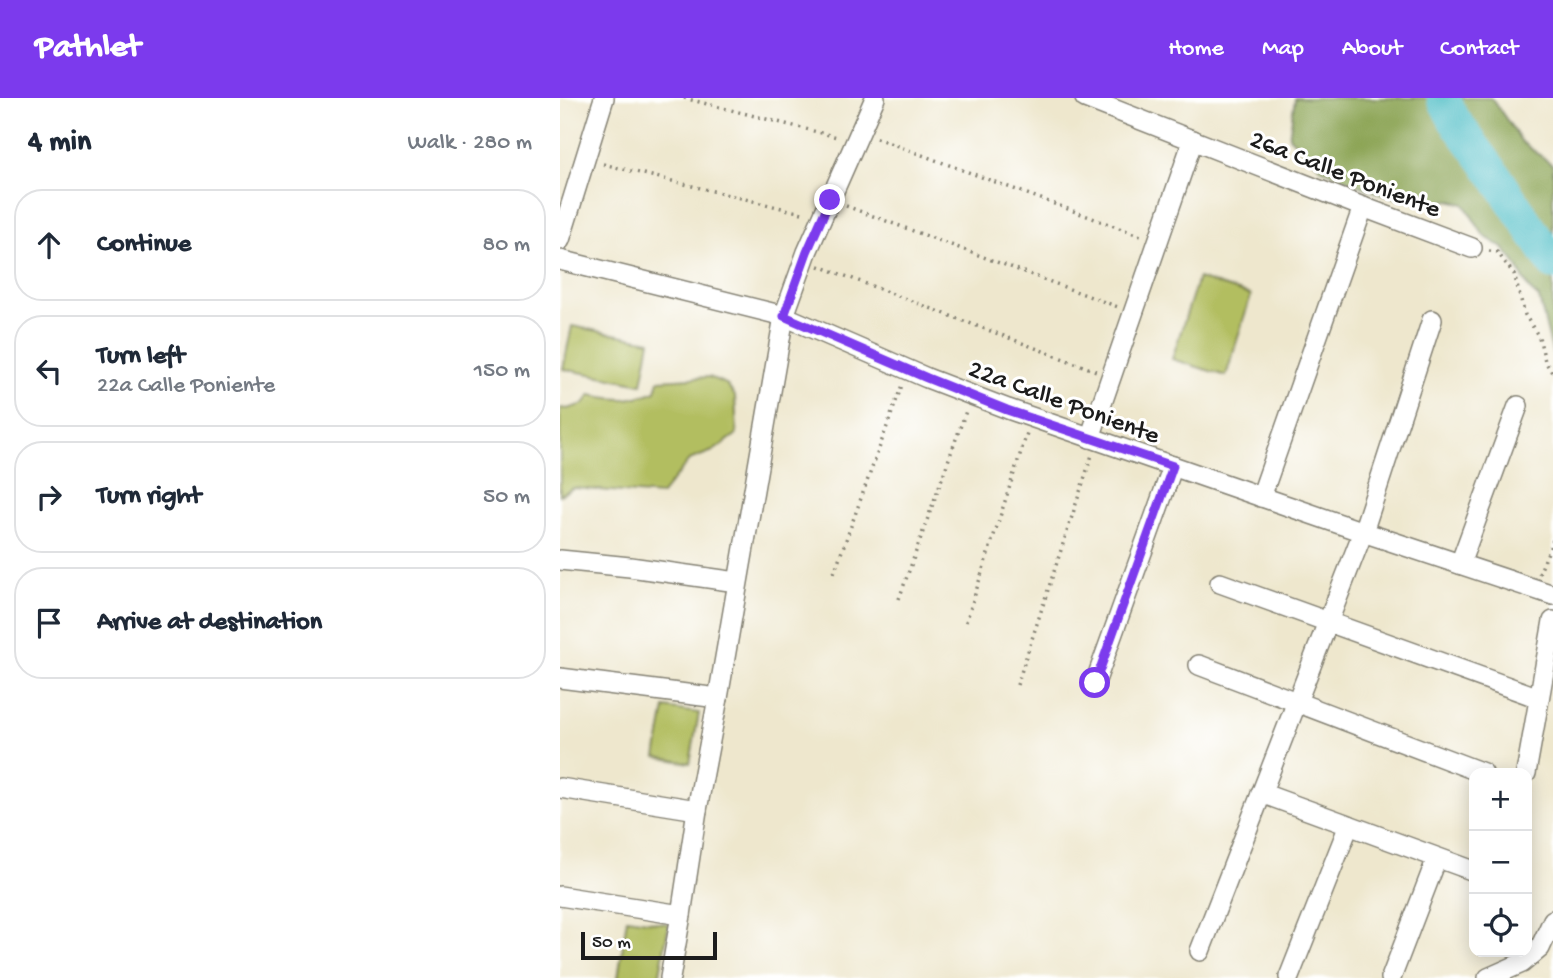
<!DOCTYPE html>
<meta charset="utf-8">
<style>
:root{--surface:#fff;--page:#f6f6f7;--text:#1f2937;--muted:#747a83;--line:#e0e1e3;--accent:#7c3aed}
body{margin:0;font-family:"Gochi Hand",sans-serif;background:var(--page);color:var(--text)}
.controls{position:absolute;right:21px;bottom:21px;display:grid;overflow:hidden;border-radius:14px;box-shadow:0 4px 18px #0003}
.controls button{width:63px;height:63px;display:grid;place-items:center;padding:0;border:0;border-bottom:2px solid var(--line);background:var(--surface);color:var(--text);font:35px sans-serif}
.scale{position:absolute;left:21px;bottom:18px;width:136px;box-sizing:border-box;padding-left:7px;border:4px solid #1c1c1c;border-top:0;font-size:19px;line-height:24px;white-space:nowrap;color:#1c1c1c;-webkit-text-stroke:5px #fff;paint-order:stroke}
.stop{position:absolute;width:21px;height:21px;margin:-16px;border:5px solid #7c3aed;border-radius:50%;background:#fff}
.stop.end{background:#7c3aed;border-color:#fff;box-shadow:0 2px 7px #0008}
.list{margin:0;padding:0;list-style:none}
h2{display:flex;justify-content:space-between;align-items:center;height:91px;margin:0;padding:0 28px;font-size:30px}
h2 small{font-size:23px;font-weight:400;color:var(--muted)}
.list li{display:grid;grid-template-columns:46px 1fr auto;gap:21px;align-items:center;box-sizing:border-box;height:112px;margin:0 14px 14px;padding:0 14px;border:2px solid var(--line);border-radius:28px}
.list b{display:block;font-size:26px;white-space:nowrap}
.list p{margin:0;font-size:23px;white-space:nowrap;color:var(--muted)}
.list em{font-size:23px;font-style:normal;color:var(--muted)}
.icon{flex:none;width:38px;height:38px;fill:none;stroke:currentColor;stroke-width:2;stroke-linecap:round;stroke-linejoin:round}
.map{position:relative;flex:none;width:993px;height:880px;overflow:hidden}
header{display:flex;align-items:center;gap:42px;box-sizing:border-box;height:98px;padding:0 35px;background:var(--accent);color:#fff}
header strong{font-size:33px}
nav{display:flex;gap:38px;margin-inline-start:auto;font-size:24px}
main{display:flex}
aside{flex:1;background:var(--surface)}
.map>svg:first-child{display:block}
.green{fill:#b2be60;stroke:#676d3e;stroke-width:2}
.forest{fill:#8da556;stroke:#546039;stroke-width:2}
.lines{fill:none;stroke-linecap:round;stroke-linejoin:round}
.river{stroke:#50bec6;stroke-width:33}
.minor-casing{stroke:#858274;stroke-width:22}
.path{stroke:#858274;stroke-width:3.5;stroke-dasharray:2 5;stroke-linecap:butt}
.minor{stroke:#fff;stroke-width:19}
.route{stroke:#7c3aed;stroke-width:9}
.labels{text-anchor:middle;stroke-width:6;stroke-linejoin:round;paint-order:stroke}
.street-label{font-size:26px;fill:#1c1c1c;stroke:#fff}
</style>
<header>
<strong>Pathlet</strong>
<nav><a>Home</a><a>Map</a><a>About</a><a>Contact</a></nav>
</header>
<main>
<aside>
<h2>4 min<small>Walk · 280 m</small></h2>
<ul class="list">
<li><svg class="icon" aria-label="ahead" viewBox="0 0 24 24"><path d="M12 20V5M6 11l6-6 6 6"/></svg><div><b>Continue</b></div><em>80 m</em></li>
<li><svg class="icon" aria-label="left" viewBox="0 0 24 24"><path d="M17 20v-9H6M10 6l-5 5 5 5"/></svg><div><b>Turn left</b><p>22a Calle Poniente</p></div><em>150 m</em></li>
<li><svg class="icon" aria-label="right" viewBox="0 0 24 24"><path d="M7 20v-9h11M14 6l5 5-5 5"/></svg><div><b>Turn right</b></div><em>50 m</em></li>
<li><svg class="icon" aria-label="arrive" viewBox="0 0 24 24"><path d="M6 21V4h12l-3 4 3 4H6"/></svg><div><b>Arrive at destination</b></div></li>
</ul>
</aside>
<div class="map">
<svg width="993" height="880" viewBox="0 0 993 880">
<rect width="100%" height="100%" fill="#fff"/>
<filter id="ink" filterUnits="userSpaceOnUse"><feTurbulence type="fractalNoise" baseFrequency=".0143" numOctaves="2"/><feDisplacementMap in="SourceGraphic" scale="14" xChannelSelector="R" yChannelSelector="G"/><feConvolveMatrix kernelMatrix="1 2 1 2 8 2 1 2 1" color-interpolation-filters="sRGB"/></filter>
<filter id="wash" filterUnits="userSpaceOnUse"><feTurbulence type="fractalNoise" baseFrequency=".00686" numOctaves="4" result="noise"/><feDisplacementMap in="SourceGraphic" scale="28" xChannelSelector="R" yChannelSelector="G"/><feGaussianBlur stdDeviation="1.57" result="paint"/><feColorMatrix in="noise" values="0 0 0 0 0 0 0 0 0 0 0 0 0 0 0 0 0 1.4 0 .05"/><feComposite in="paint" operator="in"/></filter>
<g filter="url(#wash)">
<rect width="100%" height="100%" fill="#eee7cd"/>
<g class="green">
<polygon points="638,180 691,197 666,278 612,261"/>
<polygon points="12,228 90,243 82,286 3,271"/>
<path d="M149,279L166,286L175,298L177,336L153,353L129,362L101,397L13,390L0,397V310L7,311L24,306L30,297C60,302 67,304 96,293L99,282Z"/>
<polygon points="105,610 139,615 130,665 96,659"/>
<polygon points="67,820 109,826 99,880 58,880"/>
</g>
<polygon class="forest" points="735,0 930,0 933,2 962,44 993,67 993,257 979,200 970,192 954,163 942,149 924,138 904,106 889,102 870,105 840,101 812,93 762,71 729,39"/>
<g class="lines">
<polyline class="river" points="883,0 895,23 935,77 993,165"/>
</g>
</g>
<g filter="url(#ink)">
<g class="lines">
<defs>
<g id="minor">
<polyline points="525,0 803,109 912,150"/>
<polyline points="0,142 44,0"/>
<polyline points="0,162 224,218 367,280 448,311 803,434 993,497"/>
<polyline points="530,340 633,42"/>
<polyline points="701,399 803,109"/>
<polyline points="0,462 70,469 177,484"/>
<polyline points="900,466 958,308"/>
<polyline points="660,485 979,600"/>
<polyline points="639,567 923,675"/>
<polyline points="0,580 158,600"/>
<polyline points="535,585 613,368"/>
<polyline points="966,675 993,523"/>
<polyline points="0,690 137,712"/>
<polyline points="701,695 914,773"/>
<polyline points="0,798 121,817"/>
<polyline points="640,853 803,434 872,222"/>
<polyline points="729,879 789,727"/>
<polyline points="110,880 121,817 137,712 158,600 224,218 247,154 315,0"/>
<polyline points="831,880 877,760"/>
<polyline points="928,880 962,865 980,850 993,822"/>
</g>
</defs>
<use href="#minor" class="minor-casing"/>
<g class="path">
<polyline points="124,0 277,39"/>
<polyline points="316,40 581,138"/>
<polyline points="43,66 246,116"/>
<polyline points="286,108 558,209"/>
<polyline points="929,153 937,154 954,176 965,217 979,239 985,263 993,276"/>
<polyline points="259,168 536,273"/>
<polyline points="274,475 342,287"/>
<polyline points="979,476 993,442"/>
<polyline points="339,501 406,313"/>
<polyline points="406,524 467,335"/>
<polyline points="457,587 532,357"/>
</g>
<use href="#minor" class="minor"/>
</g>
</g>
<g class="lines" filter="url(#ink)">
<polyline class="route" points="270,102 247,154 224,218 367,280 447,312 613,368 535,585"/>
</g>
<g class="labels">
<g class="street-label">
<text transform="translate(786 74) rotate(21)" y="9">26a Calle Poniente</text>
<text transform="translate(505 302) rotate(20)" y="9">22a Calle Poniente</text>
</g>
</g>
</svg>
<div class="controls">
<button>+</button>
<button>−</button>
<button><svg class="icon" aria-label="locate" viewBox="0 0 24 24"><circle cx="12" cy="12" r="6"/><path d="M12 2v4M12 18v4M2 12h4M18 12h4"/></svg></button>
</div>
<div class="scale">50 m</div>
<div class="stop" style="left:535px;top:585px"></div>
<div class="stop end" style="left:270px;top:102px"></div>
</div>
</main>
